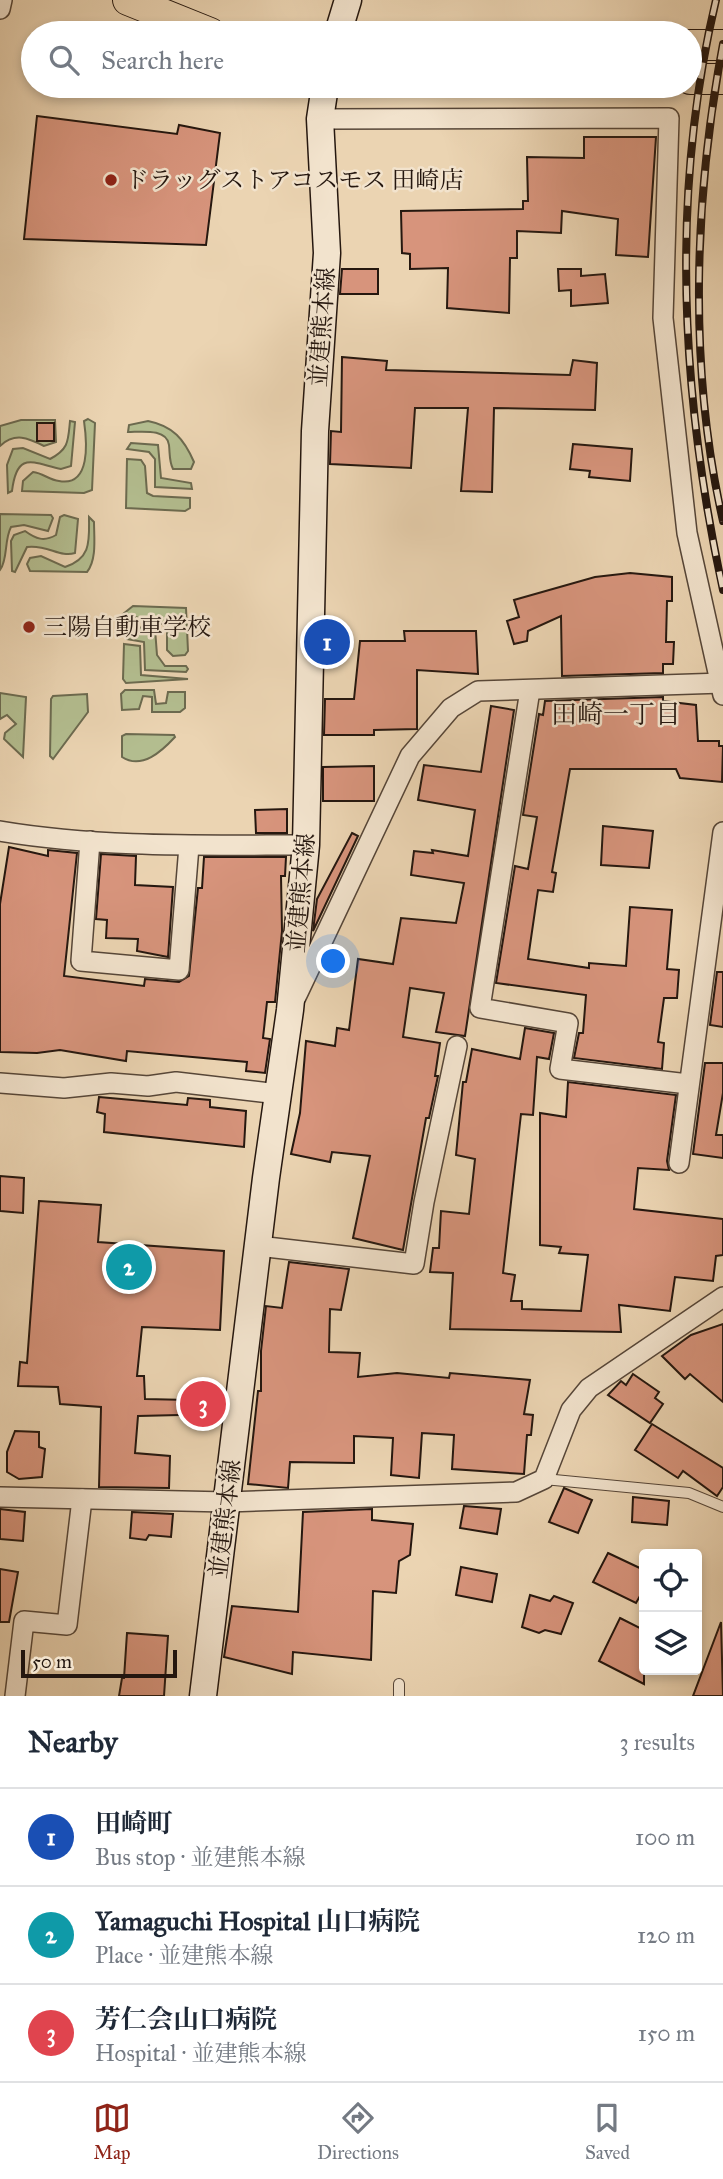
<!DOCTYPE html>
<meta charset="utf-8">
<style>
:root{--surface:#fff;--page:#f2f2f3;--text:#1f2937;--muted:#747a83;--line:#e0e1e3;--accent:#8f2418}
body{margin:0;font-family:"IM FELL Great Primer","Noto Serif JP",serif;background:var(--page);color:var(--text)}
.controls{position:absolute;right:21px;bottom:21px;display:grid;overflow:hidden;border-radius:7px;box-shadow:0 4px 10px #0003}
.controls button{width:63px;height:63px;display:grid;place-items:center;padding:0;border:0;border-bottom:2px solid var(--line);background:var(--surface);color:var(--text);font:35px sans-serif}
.scale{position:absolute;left:21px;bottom:18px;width:156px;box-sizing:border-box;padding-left:7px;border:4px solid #25170f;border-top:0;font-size:19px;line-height:24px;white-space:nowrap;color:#25170f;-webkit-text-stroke:5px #f2e3cd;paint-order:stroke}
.you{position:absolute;left:334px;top:962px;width:24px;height:24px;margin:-18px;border:5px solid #fff;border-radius:50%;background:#1a73e8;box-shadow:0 0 0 10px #1a73e833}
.badge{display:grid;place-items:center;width:46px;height:46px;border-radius:50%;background:var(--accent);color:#fff;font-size:23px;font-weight:700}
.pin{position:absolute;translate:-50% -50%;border:4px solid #fff;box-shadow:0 2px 7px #0006}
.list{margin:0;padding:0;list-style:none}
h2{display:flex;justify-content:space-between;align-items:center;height:91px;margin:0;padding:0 28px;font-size:30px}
h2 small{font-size:23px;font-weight:400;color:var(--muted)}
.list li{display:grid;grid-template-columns:46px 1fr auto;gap:21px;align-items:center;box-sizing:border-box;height:98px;padding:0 28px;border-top:2px solid var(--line)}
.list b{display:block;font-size:26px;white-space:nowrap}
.list p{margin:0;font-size:23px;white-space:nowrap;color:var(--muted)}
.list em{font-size:23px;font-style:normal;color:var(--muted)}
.icon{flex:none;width:38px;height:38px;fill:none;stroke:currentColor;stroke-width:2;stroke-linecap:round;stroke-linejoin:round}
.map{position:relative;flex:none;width:723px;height:1696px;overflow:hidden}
.search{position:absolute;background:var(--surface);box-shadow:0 4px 10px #0003;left:21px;right:21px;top:21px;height:77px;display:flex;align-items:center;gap:18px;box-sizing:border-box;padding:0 24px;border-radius:38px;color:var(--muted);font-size:26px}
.sheet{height:385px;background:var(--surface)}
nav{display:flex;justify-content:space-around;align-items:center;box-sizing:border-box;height:98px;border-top:2px solid var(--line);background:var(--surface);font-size:19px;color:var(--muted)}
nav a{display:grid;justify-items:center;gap:4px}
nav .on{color:var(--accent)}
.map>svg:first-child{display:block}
.green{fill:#b3bd8f;stroke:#6c6a4f;stroke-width:2}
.building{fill:#d7947c;stroke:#25170f;stroke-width:2}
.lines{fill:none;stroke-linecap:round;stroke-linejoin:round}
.lane-casing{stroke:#564638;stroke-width:12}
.street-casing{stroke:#564638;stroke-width:22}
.secondary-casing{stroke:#25170f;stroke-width:29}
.primary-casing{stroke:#25170f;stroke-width:32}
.lane{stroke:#f2e3cd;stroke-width:10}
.street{stroke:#f2e3cd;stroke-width:19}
.secondary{stroke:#f2e3cd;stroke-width:26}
.primary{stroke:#ebd4b2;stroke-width:30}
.rail-casing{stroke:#25170f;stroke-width:8}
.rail{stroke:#f2e3cd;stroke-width:5;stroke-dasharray:16;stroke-linecap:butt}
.poi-dot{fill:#8f2418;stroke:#f2e3cd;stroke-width:2.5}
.labels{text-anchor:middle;stroke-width:5;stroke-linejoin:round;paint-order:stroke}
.poi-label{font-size:24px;fill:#25170f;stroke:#f2e3cd;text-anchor:start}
.street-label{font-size:24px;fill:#25170f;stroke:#f2e3cd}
.neighbourhood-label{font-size:26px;fill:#25170f;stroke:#f2e3cd}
</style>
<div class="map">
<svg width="723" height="1696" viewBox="0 0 723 1696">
<rect width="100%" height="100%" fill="#ebd4b2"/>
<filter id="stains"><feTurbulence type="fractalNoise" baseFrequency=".00286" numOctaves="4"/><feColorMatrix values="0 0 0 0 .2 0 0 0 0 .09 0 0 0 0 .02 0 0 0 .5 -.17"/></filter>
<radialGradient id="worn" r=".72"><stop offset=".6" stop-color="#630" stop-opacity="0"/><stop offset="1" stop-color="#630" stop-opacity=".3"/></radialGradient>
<g class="green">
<path d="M88,419L95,423L92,490L84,493L22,491L23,481L33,472C43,473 49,480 59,481C91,487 87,442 84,421Z"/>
<path d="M21,420H55L56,442L44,446C28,438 15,432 0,446V426Z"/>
<path d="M70,421L75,422L71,466L61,469C33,463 17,450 12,491L8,493L7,465L13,449L23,448L50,459C69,449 68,441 70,421Z"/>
<path d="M148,421C173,426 184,439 194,462L191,469H173C169,461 170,454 169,445C167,428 141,432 128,432L129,425Z"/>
<polygon points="131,443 158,445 161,478 191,483 192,489 155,487 155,459 149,452 127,449"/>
<polygon points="127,459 141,460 145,466 147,493 153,496 190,498 190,508 185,511 126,508"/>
<path d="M0,514L51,515L53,518L48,531L24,525L11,527C4,540 8,560 0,570Z"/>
<path d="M64,515L78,519L75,553C60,558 47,544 27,547L15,572L12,571L11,541L14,535L25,531C36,539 44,542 56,535L60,517Z"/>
<path d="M89,517L94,522C94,537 97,560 87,572L30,571L27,564L30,558L41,556L65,567C92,558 89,540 89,517Z"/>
<polygon points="133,606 186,608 188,651 185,655 173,656 167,650 167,630 163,624 123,614"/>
<polygon points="150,627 155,629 157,655 165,666 186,666 188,669 186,672 145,670 144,642 127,639 123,634 129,628"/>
<polygon points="124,644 140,646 141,675 188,679 126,683 123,679"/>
<polygon points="125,690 154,690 156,704 166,703 168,692 185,692 185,708 180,712 152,712 152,697 143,696 139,709 122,710 121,694"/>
<polygon points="0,693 26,697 23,757 4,739 5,733 16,724 7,715 0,719"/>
<polygon points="87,694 88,712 53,759 50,756 51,699 53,696"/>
<path d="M126,734L174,735L175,737C162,751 142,770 122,757V736Z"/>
</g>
<g class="building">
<polygon points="37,116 177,134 179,125 220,133 206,245 24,239"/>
<polygon points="584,137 656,137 648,257 616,255 618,219 562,211 561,233 517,231 517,258 510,258 509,313 447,308 448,268 410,269 410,254 402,253 401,211 523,209 523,201 528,201 527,157 584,158"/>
<polygon points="342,269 378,269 378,294 340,294"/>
<polygon points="558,269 581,269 581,276 605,274 608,303 571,306 571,290 559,291"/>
<polygon points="342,357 387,361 386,370 570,375 573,360 597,363 595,410 494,408 492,492 461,491 468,408 415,408 411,468 330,464 331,431 341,432"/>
<rect x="37" y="423" width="17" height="18"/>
<polygon points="573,444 632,449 630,481 589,477 590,471 570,469"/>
<polygon points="630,573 672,577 672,601 667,601 666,642 674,642 673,664 663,664 663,673 562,676 561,616 528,631 527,641 514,644 507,621 519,617 514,600 595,577"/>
<polygon points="404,631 476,631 478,674 417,670 417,729 374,730 374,735 324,735 325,699 354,699 360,641 405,641"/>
<polygon points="663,697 663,701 696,705 698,741 719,741 719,746 723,746 722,782 680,778 676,769 570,769 552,872 556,873 553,892 538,890 528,959 589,968 589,963 626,966 630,907 672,910 667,969 679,970 677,998 664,998 658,1042 664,1043 662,1069 574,1058 579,1033 583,1033 586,995 496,983 515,866 528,869 537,817 523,815 539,714 543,715 545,701"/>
<polygon points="491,706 514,710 465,1036 436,1032 444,993 410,988 403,1037 440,1043 435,1076 438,1076 429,1118 426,1118 403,1250 353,1238 370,1156 332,1152 330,1162 291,1154 300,1113 306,1041 335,1046 337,1028 349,1030 358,959 393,964 401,918 456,923 464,883 411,875 414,851 433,853 432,850 468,856 475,810 418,800 424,765 481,772"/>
<polygon points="374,766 374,801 323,801 323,767"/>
<polygon points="287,809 287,833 256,833 255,810"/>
<polygon points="603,826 653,831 649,868 601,865"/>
<polygon points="352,833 358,836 313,931 317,899"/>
<polygon points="9,847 48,856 48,850 77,853 64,976 144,986 145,979 179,982 189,976 198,888 202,888 204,857 286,857 285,876 281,876 282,931 275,1002 267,1002 263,1038 270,1039 265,1073 246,1071 247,1062 127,1051 126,1061 60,1050 37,1053 0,1052 0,904"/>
<polygon points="101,854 136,856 135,885 173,887 168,957 137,951 138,939 106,938 107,920 96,919"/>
<polygon points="717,972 723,972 723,1027 710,1025"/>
<polygon points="525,1028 554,1033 549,1059 537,1057 533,1115 521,1114 503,1273 515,1275 511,1301 522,1301 522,1309 581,1311 588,1255 559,1253 561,1247 540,1245 540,1113 566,1117 568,1082 676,1095 667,1161 669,1170 638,1168 634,1209 723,1219 723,1255 716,1256 713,1281 675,1277 670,1311 619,1305 621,1332 450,1329 453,1273 430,1272 433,1248 439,1248 441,1211 469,1214 475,1159 456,1155 463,1082 466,1082 472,1049 520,1059"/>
<polygon points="705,1063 723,1063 723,1093 716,1135 723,1135 723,1158 693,1154"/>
<polygon points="99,1097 187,1105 188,1098 210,1100 210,1107 246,1111 244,1147 104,1132 105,1114 97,1112"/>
<polygon points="0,1176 24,1178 23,1213 0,1211"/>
<polygon points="39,1201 101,1205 98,1242 224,1251 220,1330 142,1327 137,1376 144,1376 145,1399 189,1400 190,1388 224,1392 221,1414 138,1416 135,1453 170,1456 169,1488 99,1487 101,1407 60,1404 58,1387 18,1386 20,1362 27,1363"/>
<polygon points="289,1262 349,1269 341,1310 330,1309 329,1352 360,1353 358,1377 397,1373 449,1378 450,1373 530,1380 524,1414 533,1415 531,1435 527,1435 524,1474 452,1469 454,1435 422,1433 419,1478 391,1475 393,1438 354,1436 354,1463 290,1462 288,1488 248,1484 258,1391 261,1391 261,1351 266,1306 282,1308"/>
<polygon points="723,1324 723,1402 690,1374 685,1379 662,1356 691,1335"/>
<polygon points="633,1374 659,1392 655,1398 663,1404 650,1423 608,1395 621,1381 626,1385"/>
<polygon points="652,1424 723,1468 723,1487 717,1496 683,1471 678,1478 635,1450"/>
<polygon points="15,1431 39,1432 39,1447 45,1449 42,1477 19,1479 7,1472 7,1452"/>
<polygon points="564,1488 592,1500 578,1533 549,1522"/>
<polygon points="633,1497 669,1501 667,1525 632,1522"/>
<polygon points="464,1506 501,1509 497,1534 460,1528"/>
<polygon points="0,1509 25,1512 23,1541 0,1539"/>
<polygon points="372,1509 372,1520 413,1524 410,1555 399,1561 396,1593 373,1591 371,1660 293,1652 292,1674 224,1657 232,1606 298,1612 303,1512"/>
<polygon points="132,1512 173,1514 171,1537 149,1535 146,1540 130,1538"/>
<polygon points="608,1553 644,1570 644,1589 636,1603 593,1582"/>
<polygon points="461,1567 497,1574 492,1602 456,1595"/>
<polygon points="0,1569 18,1572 9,1622 0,1622"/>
<polygon points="530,1595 550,1601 554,1596 573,1603 561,1634 545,1630 539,1633 522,1627"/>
<polygon points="620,1618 644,1630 644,1684 599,1661"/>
<polygon points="721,1622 723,1696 693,1696"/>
<polygon points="127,1633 168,1636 164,1696 119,1696 122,1678 124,1678"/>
</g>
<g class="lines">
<defs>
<g id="lane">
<polyline points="544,1479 689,1493 723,1507"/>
<polyline points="399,1684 399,1696"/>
</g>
<g id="street">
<polyline points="0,9 2,0"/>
<polyline points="320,119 669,118 663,318 687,533 723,695"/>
<polyline points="530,690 480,1008 568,1023 560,1069 688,1084"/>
<path d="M0,831C101,848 204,845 306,845"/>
<polyline points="90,841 81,961 179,970 189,846"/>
<polyline points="296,997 410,756 451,708 478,691 723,683"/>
<polyline points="0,1083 64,1088 111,1083 148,1086 176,1082 278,1094"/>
<polyline points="679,1163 723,832"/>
<polyline points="258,1246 414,1264 424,1202 457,1046"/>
<polyline points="0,1497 227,1502 516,1492 544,1479 571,1410 589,1388 723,1297"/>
<polyline points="15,1696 24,1621 67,1625 82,1499"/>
</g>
<g id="secondary">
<polyline points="338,33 348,0"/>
<polyline points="203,1696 266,1178 290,1010 306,845 315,431 327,253 320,119 325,86"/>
</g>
<g id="primary">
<polyline points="128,0 210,33"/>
<polyline points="690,45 723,45"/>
<polyline points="690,79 723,79"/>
</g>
</defs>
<use href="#lane" class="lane-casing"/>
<use href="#street" class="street-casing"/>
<use href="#secondary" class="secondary-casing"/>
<use href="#primary" class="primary-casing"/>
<use href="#lane" class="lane"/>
<use href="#street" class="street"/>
<use href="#secondary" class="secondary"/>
<use href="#primary" class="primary"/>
<defs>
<g id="rail">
<path d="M716,0C670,194 681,396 723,590"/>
<path d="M723,44C694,198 688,368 723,521"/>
</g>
</defs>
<use href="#rail" class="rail-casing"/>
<use href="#rail" class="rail"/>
</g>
<g class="poi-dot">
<circle cx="111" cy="180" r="7"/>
<circle cx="29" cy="627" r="7"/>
</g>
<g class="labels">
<g class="poi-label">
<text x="125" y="188">ドラッグストアコスモス 田崎店</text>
<text x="43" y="635">三陽自動車学校</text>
</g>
<g class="street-label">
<text transform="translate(322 327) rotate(-86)" y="8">並建熊本線</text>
<text transform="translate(301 893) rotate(-85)" y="8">並建熊本線</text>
<text transform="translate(225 1519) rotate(-83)" y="8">並建熊本線</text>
</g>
<g class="neighbourhood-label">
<text x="616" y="723">田崎一丁目</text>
</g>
</g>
<rect width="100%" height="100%" filter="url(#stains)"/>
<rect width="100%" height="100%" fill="url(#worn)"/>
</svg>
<div class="controls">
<button><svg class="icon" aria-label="locate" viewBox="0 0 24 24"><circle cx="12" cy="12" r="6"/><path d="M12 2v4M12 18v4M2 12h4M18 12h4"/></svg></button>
<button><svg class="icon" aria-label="layers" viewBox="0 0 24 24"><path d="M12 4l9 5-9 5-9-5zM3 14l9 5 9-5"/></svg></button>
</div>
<div class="scale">50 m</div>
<div class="you"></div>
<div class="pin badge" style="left:327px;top:642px;background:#1a4fb4">1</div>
<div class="pin badge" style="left:129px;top:1267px;background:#0f9aa8">2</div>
<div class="pin badge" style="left:203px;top:1404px;background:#e0444e">3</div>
<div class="search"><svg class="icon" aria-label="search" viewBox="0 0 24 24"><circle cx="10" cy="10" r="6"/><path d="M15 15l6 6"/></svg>Search here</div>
</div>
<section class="sheet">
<h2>Nearby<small>3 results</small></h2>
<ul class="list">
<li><span class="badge" style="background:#1a4fb4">1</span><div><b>田崎町</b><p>Bus stop · 並建熊本線</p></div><em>100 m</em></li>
<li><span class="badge" style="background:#0f9aa8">2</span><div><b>Yamaguchi Hospital 山口病院</b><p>Place · 並建熊本線</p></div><em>120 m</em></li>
<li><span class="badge" style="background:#e0444e">3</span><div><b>芳仁会山口病院</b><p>Hospital · 並建熊本線</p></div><em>150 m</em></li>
</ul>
</section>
<nav>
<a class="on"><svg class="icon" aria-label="map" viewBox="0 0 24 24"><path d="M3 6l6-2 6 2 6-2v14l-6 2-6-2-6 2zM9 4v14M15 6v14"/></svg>Map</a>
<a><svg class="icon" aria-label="directions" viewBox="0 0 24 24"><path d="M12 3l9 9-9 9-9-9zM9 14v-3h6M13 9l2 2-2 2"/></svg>Directions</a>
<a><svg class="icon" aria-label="saved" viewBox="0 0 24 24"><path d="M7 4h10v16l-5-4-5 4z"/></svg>Saved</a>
</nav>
